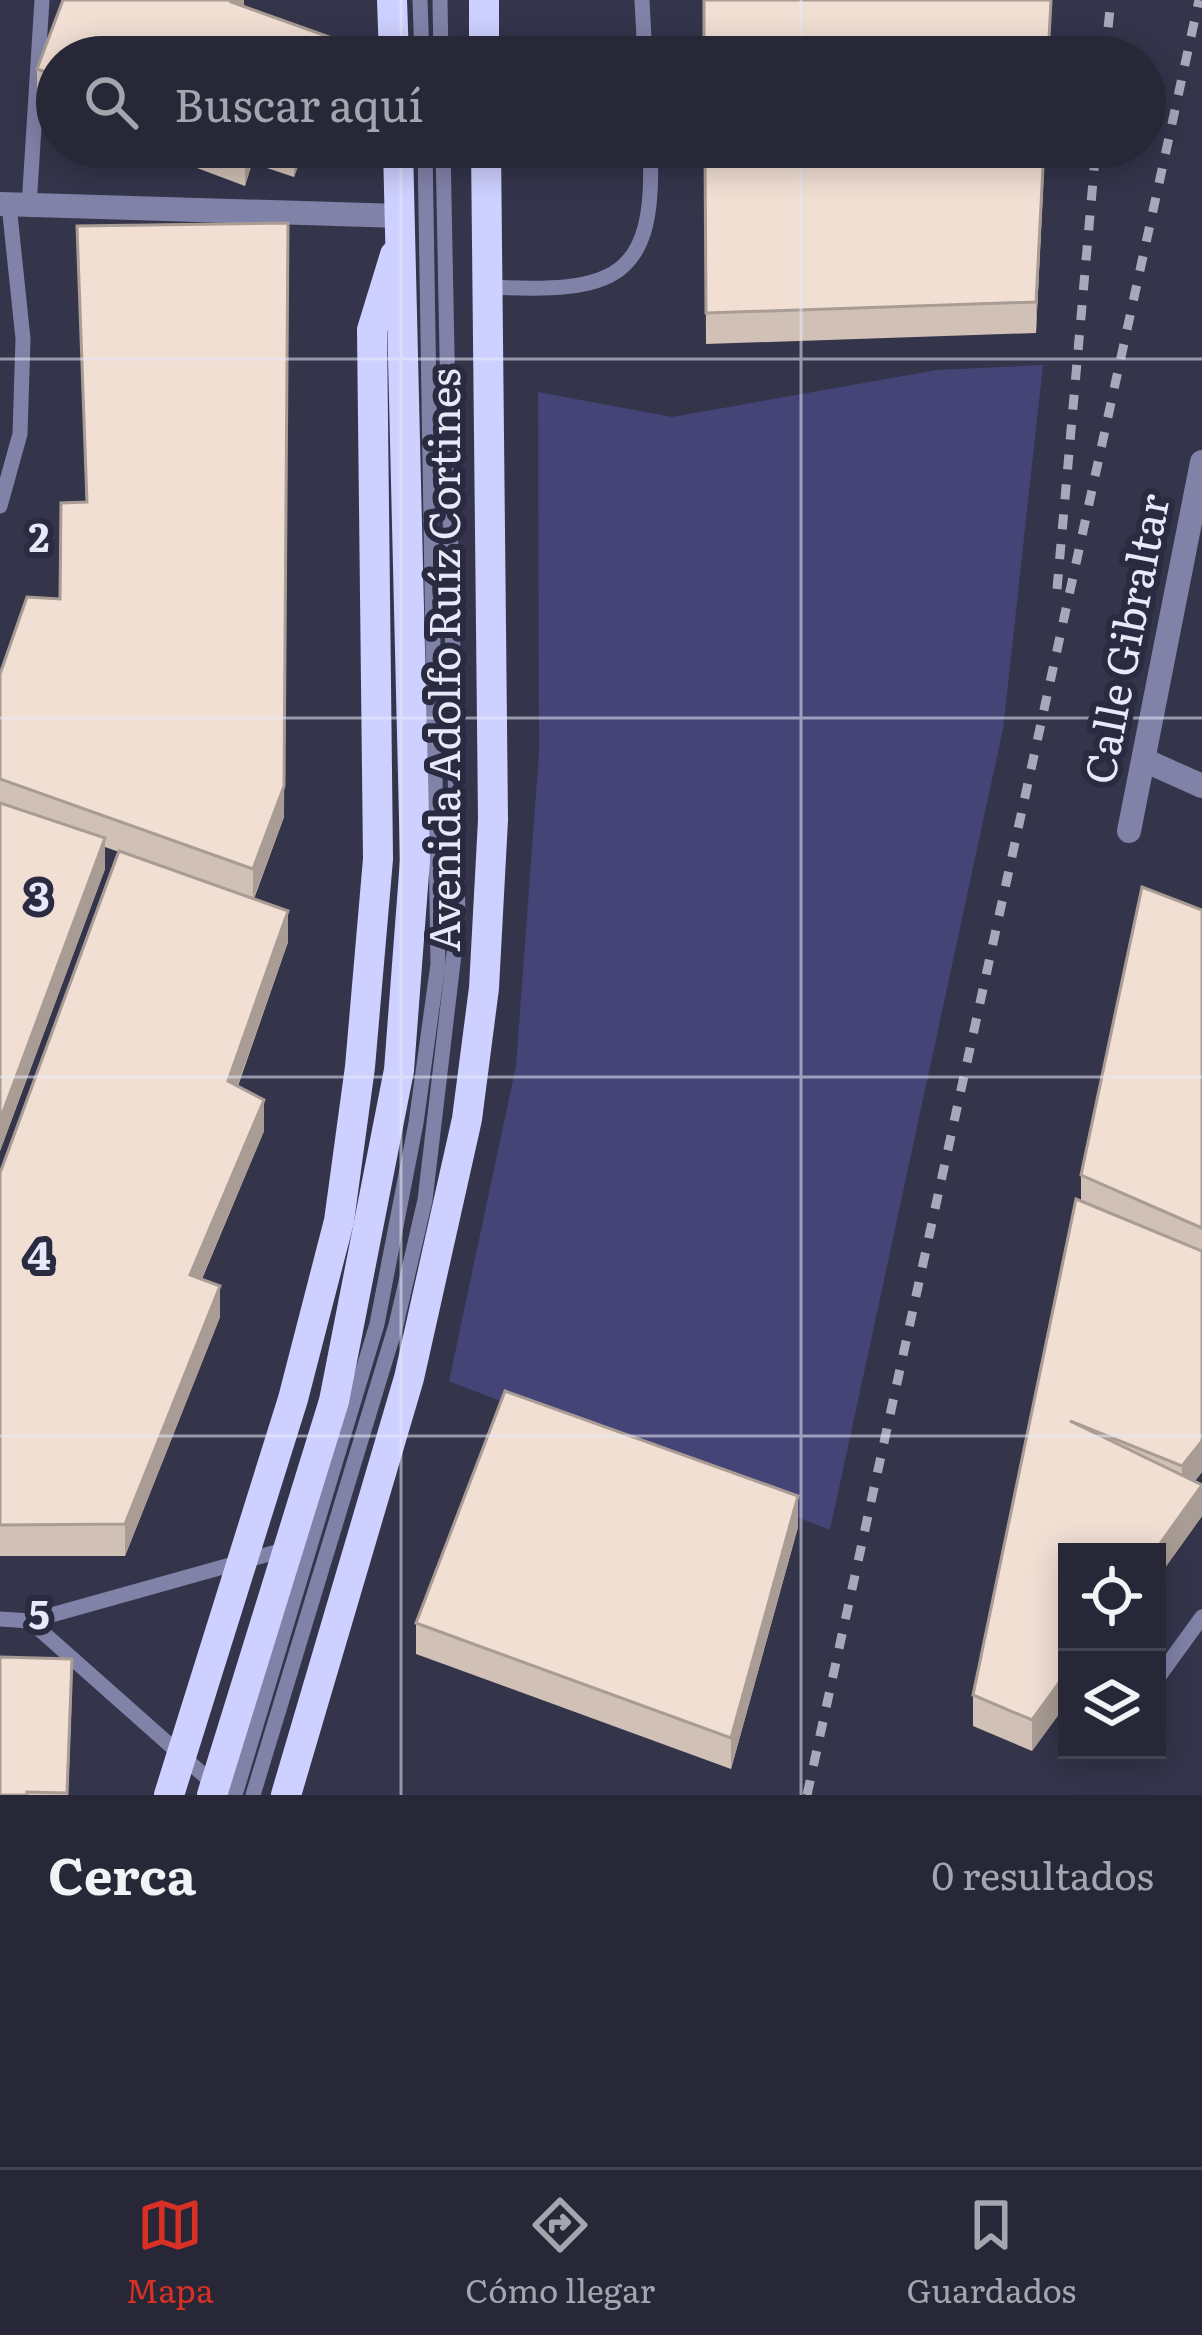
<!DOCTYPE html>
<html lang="es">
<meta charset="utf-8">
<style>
:root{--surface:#272738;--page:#333343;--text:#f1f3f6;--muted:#a4a5ae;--line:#434453;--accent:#d93025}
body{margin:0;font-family:Literata,serif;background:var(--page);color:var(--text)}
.controls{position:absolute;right:36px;bottom:36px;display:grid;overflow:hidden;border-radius:0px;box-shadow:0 6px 30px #0003}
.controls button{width:108px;height:108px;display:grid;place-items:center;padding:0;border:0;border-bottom:3px solid var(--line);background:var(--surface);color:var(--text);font:60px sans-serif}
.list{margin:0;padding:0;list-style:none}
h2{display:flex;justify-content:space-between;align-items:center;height:156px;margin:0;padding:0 48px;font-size:51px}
h2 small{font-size:39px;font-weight:400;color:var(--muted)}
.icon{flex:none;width:66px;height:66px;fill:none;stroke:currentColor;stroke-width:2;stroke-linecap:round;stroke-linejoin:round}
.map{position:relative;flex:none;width:1202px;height:1795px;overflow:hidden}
.search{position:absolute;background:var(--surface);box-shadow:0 6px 30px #0003;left:36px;right:36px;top:36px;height:132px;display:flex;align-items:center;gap:30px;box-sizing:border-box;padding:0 42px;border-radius:66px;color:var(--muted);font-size:45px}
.sheet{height:372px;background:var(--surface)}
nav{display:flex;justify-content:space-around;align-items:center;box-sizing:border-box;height:168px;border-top:3px solid var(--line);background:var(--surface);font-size:33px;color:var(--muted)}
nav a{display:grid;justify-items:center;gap:6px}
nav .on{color:var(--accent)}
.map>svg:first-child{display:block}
.grass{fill:#454477}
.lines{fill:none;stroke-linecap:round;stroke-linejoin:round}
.service{stroke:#8182a8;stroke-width:15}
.minor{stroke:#8182a8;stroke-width:24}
.primary{stroke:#ced0ff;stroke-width:30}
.rail{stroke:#a8a8ba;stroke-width:9;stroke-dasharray:15 15;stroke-linecap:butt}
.wall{fill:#d0c0b6}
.shaded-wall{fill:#a99c94}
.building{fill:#f2dfd4;stroke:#a99c94;stroke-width:3}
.grid{fill:none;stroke:#e8e9f8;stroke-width:3;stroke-opacity:0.55}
.labels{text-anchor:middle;stroke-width:12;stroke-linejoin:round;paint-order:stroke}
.street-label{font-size:42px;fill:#e8e9f8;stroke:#2a2a41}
.grid-label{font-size:39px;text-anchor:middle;font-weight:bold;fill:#e8e9f8;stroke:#2a2a41;stroke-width:12;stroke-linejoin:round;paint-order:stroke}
</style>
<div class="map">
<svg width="1202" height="1795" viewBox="0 0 1202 1795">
<rect width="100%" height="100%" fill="#34344b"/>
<polygon class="grass" points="1043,365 1003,729 830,1530 449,1381 516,1066 539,753 538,392 672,417 937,370"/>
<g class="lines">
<g class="service">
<polyline points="420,0 422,57"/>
<polyline points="440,0 441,57"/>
<polyline points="642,0 645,57"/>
<polyline points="29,206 42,0"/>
<path d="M488,287C613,293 657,282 650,147"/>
<polyline points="0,506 20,434 23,339 9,205"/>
<polyline points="0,1619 30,1621 287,1549"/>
<polyline points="30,1621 215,1785"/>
<polyline points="1157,1679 1202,1617"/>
<polyline points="235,1795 377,1324 416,1123 438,964 425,147"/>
<polyline points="253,1795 396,1325 425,1200 458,920 443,147"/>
</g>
<g class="minor">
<polyline points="0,204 401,216"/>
<polyline points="1144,760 1202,786"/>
<polyline points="1129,831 1202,462"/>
</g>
<g class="primary">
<polyline points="392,0 394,57"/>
<polyline points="484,0 484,57"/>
<polyline points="169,1795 293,1399 339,1221 360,1067 378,859 372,330 395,255"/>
<polyline points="212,1795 334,1401 399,1070 415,860 398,147"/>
<polyline points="286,1795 409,1378 467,1119 484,988 493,820 486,147"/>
</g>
<g class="rail">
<polyline points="1105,57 1111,0"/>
<polyline points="1057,589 1096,147"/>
<polyline points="807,1795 1199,0"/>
</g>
</g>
<g class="wall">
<polygon points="63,0 244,0 244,7 329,37 329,57 57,57 57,116 37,109 37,69"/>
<polygon points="141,147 305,147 294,177 252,163 245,186"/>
<polygon points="705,147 1045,147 1036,333 706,344"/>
<polygon points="77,226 284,817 254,899 288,942 238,1086 264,1131 202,1279 220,1317 125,1556 0,1556 0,1173 119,852 105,847 105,869 0,1151 0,674 60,599 86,502"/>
<polygon points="1202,910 1202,1472 1195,1481 1202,1484 1202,1516 1157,1579 1157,1552 1067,1552 1067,1703 1032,1751 973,1726 973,1695 1081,1201 1081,1175"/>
<polygon points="798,1527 731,1769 416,1654 416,1623"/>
<polygon points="72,1691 68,1795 0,1795"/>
</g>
<g class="shaded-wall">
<polygon points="232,0 244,0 244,5 231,42"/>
<polygon points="329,37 329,57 322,57"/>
<polygon points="245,147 252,147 252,163 245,186"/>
<polygon points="294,147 305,147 294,177"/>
<polygon points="1044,147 1045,147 1036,333 1036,302"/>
<polygon points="288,223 284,817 253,900 253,869"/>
<polygon points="105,838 105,869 0,1151 0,1120"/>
<polygon points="288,911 288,942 228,1112 228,1081"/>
<polygon points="264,1100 264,1131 190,1306 190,1275"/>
<polygon points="220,1286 220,1317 125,1556 125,1524"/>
<polygon points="1202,1441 1202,1472 1182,1497 1182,1466"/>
<polygon points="1202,1485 1202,1516 1157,1579 1157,1552 1154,1552"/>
<polygon points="798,1496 798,1527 731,1769 731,1738"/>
<polygon points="1067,1672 1067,1703 1032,1751 1032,1720"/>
</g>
<g class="building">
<polygon points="63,0 232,0 231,2 329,37 322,57 57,57 57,76 37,69"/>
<polygon points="704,0 1051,0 1048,57 704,57"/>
<polygon points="705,147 1044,147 1036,302 706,313"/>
<polygon points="288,223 284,786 253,869 0,779 0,674 27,597 60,599 61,503 87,502 77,226"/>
<polygon points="0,803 105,838 0,1120"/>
<polygon points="119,851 288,911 228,1081 264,1100 190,1275 220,1286 125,1524 0,1525 0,1173"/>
<polygon points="1142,887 1202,910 1202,1228 1081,1175"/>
<polygon points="1076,1199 1202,1251 1202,1441 1182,1466 1070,1421 1202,1485 1154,1552 1067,1552 1067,1672 1032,1720 973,1695"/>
<polygon points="505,1391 798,1496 731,1738 416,1623"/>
<polygon points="0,1657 72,1659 67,1793 27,1792 27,1795 0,1795"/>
</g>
<path class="grid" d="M401,0V57M801,0V57M401,147V1795M801,147V1795M0,359H1202M0,718H1202M0,1077H1202M0,1436H1202"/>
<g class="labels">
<g class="street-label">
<text transform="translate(1127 639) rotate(-79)" y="15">Calle Gibraltar</text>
<text transform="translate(445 660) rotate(-90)" y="15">Avenida Adolfo Ruíz Cortines</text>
</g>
</g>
<g class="grid-label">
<text x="39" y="552">2</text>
<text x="39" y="911">3</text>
<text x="39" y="1270">4</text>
<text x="39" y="1629">5</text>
</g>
</svg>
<div class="controls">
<button><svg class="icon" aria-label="locate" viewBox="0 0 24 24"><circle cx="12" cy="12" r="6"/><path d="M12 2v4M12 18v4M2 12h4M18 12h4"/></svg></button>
<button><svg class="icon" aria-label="layers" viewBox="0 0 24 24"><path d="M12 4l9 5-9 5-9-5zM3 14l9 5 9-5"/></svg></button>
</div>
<div class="search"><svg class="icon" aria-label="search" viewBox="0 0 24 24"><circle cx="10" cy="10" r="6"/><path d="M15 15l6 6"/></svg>Buscar aquí</div>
</div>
<section class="sheet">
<h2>Cerca<small>0 resultados</small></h2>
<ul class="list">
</ul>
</section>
<nav>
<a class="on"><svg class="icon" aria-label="map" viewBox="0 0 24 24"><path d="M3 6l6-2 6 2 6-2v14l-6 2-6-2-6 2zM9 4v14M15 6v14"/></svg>Mapa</a>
<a><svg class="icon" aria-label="directions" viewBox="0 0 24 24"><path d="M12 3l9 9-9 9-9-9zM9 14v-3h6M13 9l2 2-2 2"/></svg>Cómo llegar</a>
<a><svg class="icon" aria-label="saved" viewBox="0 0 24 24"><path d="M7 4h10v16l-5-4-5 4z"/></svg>Guardados</a>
</nav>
